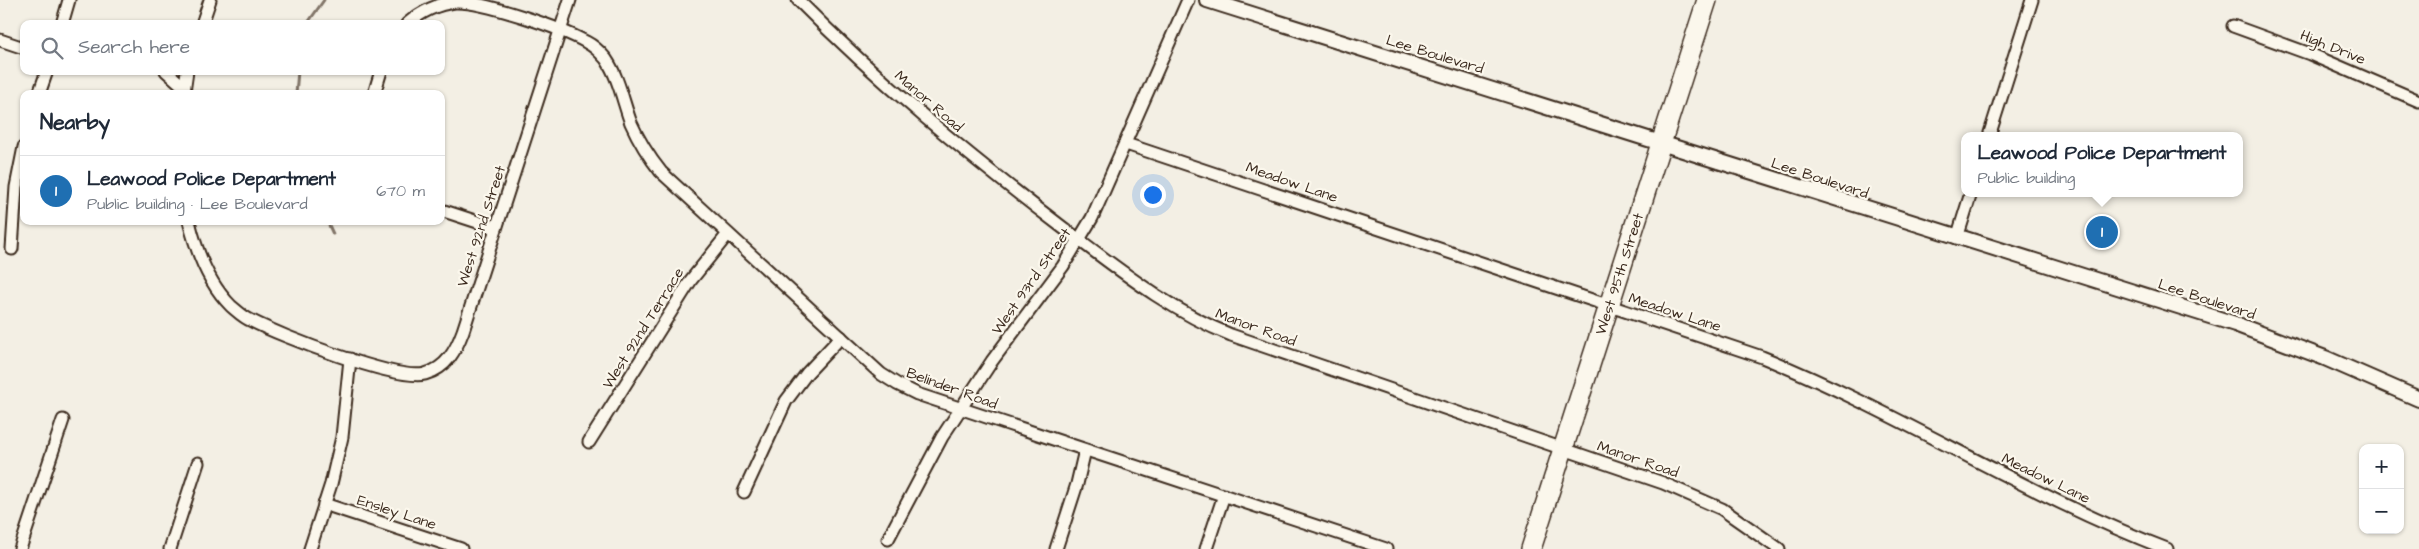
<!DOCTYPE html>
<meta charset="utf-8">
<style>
:root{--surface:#fff;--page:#f6f6f7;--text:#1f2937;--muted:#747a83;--line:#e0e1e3;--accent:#1f6fb2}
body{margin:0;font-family:"Architects Daughter",sans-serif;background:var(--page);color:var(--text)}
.controls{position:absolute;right:15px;bottom:15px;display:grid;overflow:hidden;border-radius:10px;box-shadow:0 1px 4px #0004}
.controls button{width:45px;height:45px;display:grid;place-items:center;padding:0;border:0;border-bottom:1px solid var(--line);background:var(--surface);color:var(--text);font:25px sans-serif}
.you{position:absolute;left:1152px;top:194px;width:18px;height:18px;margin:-12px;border:4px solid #fff;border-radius:50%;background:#1a73e8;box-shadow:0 0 0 8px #1a73e833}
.badge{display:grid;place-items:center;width:32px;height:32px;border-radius:50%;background:var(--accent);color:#fff;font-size:16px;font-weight:700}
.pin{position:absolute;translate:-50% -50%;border:2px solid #fff;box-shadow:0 1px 5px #0006}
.popup{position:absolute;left:1961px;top:132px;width:282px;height:65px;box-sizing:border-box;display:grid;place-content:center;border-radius:10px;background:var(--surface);filter:drop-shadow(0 1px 4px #0005);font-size:16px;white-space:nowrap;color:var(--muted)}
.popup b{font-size:19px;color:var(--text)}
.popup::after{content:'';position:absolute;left:50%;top:100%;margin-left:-10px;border:10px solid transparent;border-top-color:var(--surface)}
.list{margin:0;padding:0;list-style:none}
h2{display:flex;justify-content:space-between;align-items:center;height:65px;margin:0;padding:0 20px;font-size:21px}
h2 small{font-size:16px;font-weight:400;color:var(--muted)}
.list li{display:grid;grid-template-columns:32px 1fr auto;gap:15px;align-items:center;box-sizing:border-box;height:70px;padding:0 20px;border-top:1px solid var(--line)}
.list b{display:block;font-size:19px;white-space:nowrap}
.list p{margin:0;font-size:16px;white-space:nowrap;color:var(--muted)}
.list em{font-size:16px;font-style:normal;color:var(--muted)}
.icon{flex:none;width:28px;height:28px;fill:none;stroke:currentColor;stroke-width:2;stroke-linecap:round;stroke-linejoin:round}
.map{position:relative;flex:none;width:2419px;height:549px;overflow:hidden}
.search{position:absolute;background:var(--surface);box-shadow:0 1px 4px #0004;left:20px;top:20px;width:425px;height:55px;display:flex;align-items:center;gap:12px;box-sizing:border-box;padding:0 18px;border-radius:10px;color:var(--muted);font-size:19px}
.panel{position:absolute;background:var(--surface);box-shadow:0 1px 4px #0004;left:20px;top:90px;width:425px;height:135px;border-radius:10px}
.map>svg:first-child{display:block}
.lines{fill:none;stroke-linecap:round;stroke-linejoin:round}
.stream{stroke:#817468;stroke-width:3}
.minor-casing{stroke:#3b2a1e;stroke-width:15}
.tertiary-casing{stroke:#3b2a1e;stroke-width:18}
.primary-casing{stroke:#3b2a1e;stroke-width:22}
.minor{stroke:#fbf7ec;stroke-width:11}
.tertiary{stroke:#fbf7ec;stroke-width:14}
.primary{stroke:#fbf7ec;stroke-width:19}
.labels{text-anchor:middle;stroke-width:4.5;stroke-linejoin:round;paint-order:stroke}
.street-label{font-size:15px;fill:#3b2a1e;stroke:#fbf7ec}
</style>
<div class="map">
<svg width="2419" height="549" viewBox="0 0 2419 549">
<rect width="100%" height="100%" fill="#f3efe4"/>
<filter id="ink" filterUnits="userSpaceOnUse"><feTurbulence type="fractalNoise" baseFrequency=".02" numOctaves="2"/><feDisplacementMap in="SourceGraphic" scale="10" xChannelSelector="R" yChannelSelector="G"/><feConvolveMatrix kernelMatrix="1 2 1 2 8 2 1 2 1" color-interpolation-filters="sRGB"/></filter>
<g filter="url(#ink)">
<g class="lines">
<g class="stream">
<polyline points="307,24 324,0"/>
<polyline points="296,94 298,71"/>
<polyline points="327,221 333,234"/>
</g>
<defs>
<g id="minor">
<path d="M798,0C880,83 969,156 1062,227C1116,267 1168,310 1231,335L1663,483L1722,509L1779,549"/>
<polyline points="62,24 69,0"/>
<polyline points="202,24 210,0"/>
<path d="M407,24C421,12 437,4 455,2C483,1 561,28 586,42C594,46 601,53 606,59C619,78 623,102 631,123C639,141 649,157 661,172L881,374L897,384L917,394L1386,549"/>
<polyline points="2233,26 2310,54 2419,101"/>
<polyline points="0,40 24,48"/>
<polyline points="166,71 184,87"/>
<polyline points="184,92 187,71"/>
<polyline points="39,94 47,71"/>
<polyline points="374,94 381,71"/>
<polyline points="1989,136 2032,0"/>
<path d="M1126,144L1762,357C1901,413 2027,496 2167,549"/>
<polyline points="441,210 496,228"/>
<path d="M189,221C196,250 209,284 231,306C237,311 244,318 252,321C281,336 396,381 425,374C447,368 456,350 463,331L570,0"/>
<polyline points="1957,238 1971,193"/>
<polyline points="12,249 16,187 24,147"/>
<polyline points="589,442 691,280 728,234"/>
<polyline points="744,492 786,401 807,373 841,337"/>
<polyline points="324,504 461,549"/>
<polyline points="888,539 942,437 992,361 1063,266 1092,218 1188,0"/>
<polyline points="20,549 63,420"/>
<polyline points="170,549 198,463"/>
<polyline points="310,549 331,484 342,437 350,359"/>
<polyline points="1056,549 1077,484 1085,450"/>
<polyline points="1206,549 1224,495"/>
</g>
<polyline id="tertiary" points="1207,0 2235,324 2325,358 2419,399"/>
<g id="primary">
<path id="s1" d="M1531,549L1707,0"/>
</g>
</defs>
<use href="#minor" class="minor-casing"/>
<use href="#tertiary" class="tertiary-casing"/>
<use href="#primary" class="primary-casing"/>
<use href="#minor" class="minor"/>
<use href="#tertiary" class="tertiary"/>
<use href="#primary" class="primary"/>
</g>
</g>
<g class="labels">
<g class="street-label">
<text transform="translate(2333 47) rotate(22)" y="5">High Drive</text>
<text transform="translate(1435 54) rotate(17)" y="5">Lee Boulevard</text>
<text transform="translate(929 101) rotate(41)" y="5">Manor Road</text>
<text transform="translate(1820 178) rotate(18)" y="5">Lee Boulevard</text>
<text transform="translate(1292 182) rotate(19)" y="5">Meadow Lane</text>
<text transform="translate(481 226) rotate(-72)" y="5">West 92nd Street</text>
<text dy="5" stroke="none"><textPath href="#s1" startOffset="289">West 95th Street</textPath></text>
<text transform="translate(1031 281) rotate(-55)" y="5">West 93rd Street</text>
<text transform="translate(2207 299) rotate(18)" y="5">Lee Boulevard</text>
<text transform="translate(1675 312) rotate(18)" y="5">Meadow Lane</text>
<text transform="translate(1256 327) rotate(20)" y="5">Manor Road</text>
<text transform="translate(643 328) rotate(-58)" y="5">West 92nd Terrace</text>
<text transform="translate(952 388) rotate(20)" y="5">Belinder Road</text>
<text transform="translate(1638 459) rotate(19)" y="5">Manor Road</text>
<text transform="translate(2046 478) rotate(26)" y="5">Meadow Lane</text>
<text transform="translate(397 512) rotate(18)" y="5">Ensley Lane</text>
</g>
</g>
</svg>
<div class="controls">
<button>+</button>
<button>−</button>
</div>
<div class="you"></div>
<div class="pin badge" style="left:2102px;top:232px">1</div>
<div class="popup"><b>Leawood Police Department</b>Public building</div>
<div class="search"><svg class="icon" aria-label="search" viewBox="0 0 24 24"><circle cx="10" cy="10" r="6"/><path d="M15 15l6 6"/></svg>Search here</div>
<section class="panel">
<h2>Nearby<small></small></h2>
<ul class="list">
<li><span class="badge">1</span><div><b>Leawood Police Department</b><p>Public building · Lee Boulevard</p></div><em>670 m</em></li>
</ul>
</section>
</div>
